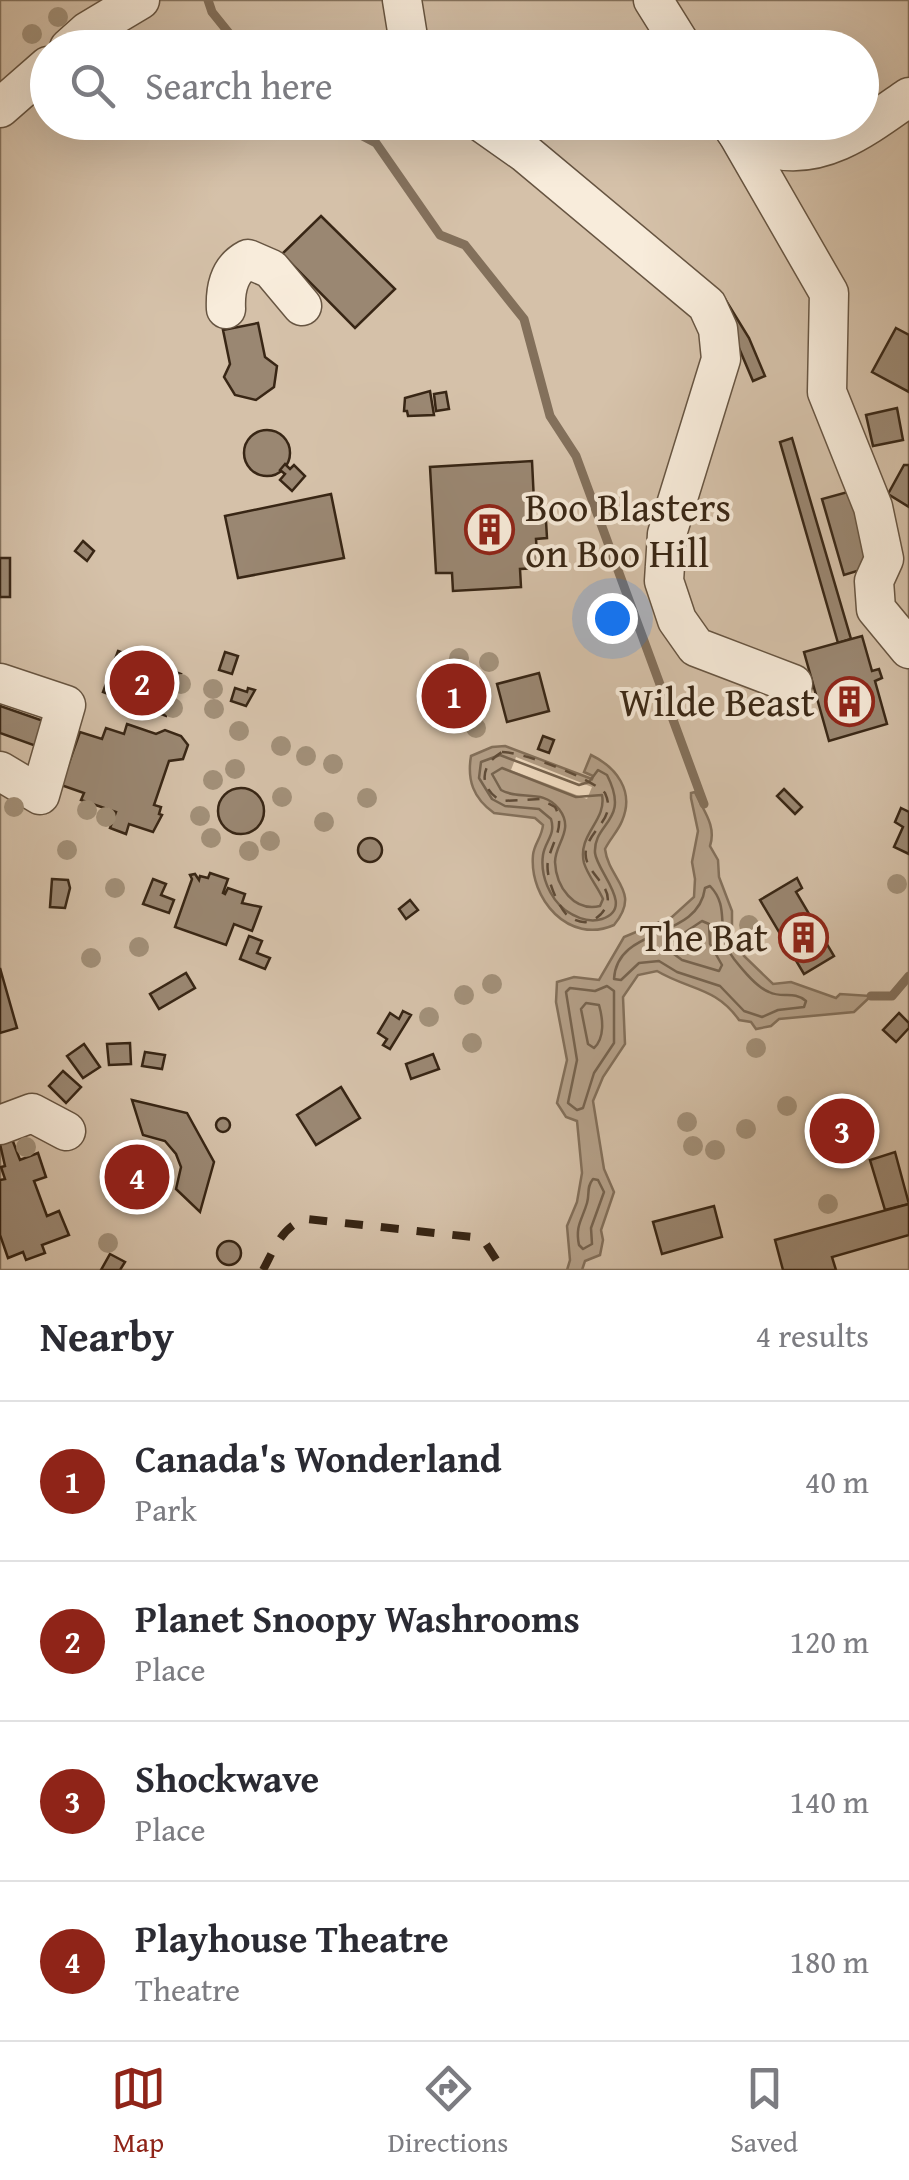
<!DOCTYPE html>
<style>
:root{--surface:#fff;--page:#f2f2f3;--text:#2b2b33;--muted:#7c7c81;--line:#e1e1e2;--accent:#8f2418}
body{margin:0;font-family:"Gentium Book Plus",serif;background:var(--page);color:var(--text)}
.you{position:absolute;left:612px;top:618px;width:35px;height:35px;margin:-25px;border:8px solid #fff;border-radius:50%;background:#1a73e8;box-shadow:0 0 0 15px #1a73e833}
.badge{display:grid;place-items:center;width:65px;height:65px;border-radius:50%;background:var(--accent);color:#fff;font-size:32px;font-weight:700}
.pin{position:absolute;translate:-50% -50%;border:5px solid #fff;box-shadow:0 2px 10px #0006}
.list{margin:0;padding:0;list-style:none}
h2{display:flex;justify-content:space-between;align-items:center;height:130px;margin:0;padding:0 40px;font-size:42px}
h2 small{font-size:32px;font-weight:400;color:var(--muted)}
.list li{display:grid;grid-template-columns:65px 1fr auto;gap:30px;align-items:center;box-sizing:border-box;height:160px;padding:0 40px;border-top:2px solid var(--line)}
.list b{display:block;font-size:38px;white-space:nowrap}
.list p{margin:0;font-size:32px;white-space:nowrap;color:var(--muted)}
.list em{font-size:32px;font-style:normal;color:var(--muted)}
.icon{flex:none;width:55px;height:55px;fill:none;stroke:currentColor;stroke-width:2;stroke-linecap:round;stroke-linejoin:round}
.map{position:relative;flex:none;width:909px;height:1270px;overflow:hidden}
.search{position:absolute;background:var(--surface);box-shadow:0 10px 40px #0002;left:30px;right:30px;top:30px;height:110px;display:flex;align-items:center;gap:25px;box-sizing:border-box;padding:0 35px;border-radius:55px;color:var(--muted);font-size:38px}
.sheet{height:770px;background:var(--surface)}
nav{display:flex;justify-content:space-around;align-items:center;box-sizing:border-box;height:140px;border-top:2px solid var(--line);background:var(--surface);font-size:28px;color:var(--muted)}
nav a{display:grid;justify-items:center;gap:5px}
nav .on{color:var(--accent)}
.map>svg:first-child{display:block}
.green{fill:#d5c1a9;stroke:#86745f;stroke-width:2.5;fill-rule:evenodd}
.water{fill:#b5a18a;stroke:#83705b;stroke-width:2.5}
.pier{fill:#f5e1c7}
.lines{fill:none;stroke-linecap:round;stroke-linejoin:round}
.shore{stroke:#766450;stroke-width:2.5}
.stream{stroke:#83705b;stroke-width:9}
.ferry{stroke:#5e4b38;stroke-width:2.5;stroke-dasharray:12 10;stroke-linecap:butt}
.building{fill:#9a8772;stroke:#382615;stroke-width:2.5}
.minor-casing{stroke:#675542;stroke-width:41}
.minor{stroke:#f8ecdb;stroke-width:38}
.rail{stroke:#382615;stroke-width:8;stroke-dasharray:18 18;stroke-linecap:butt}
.tree{fill:#a29079}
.labels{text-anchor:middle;stroke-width:8;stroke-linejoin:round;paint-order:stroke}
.poi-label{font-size:40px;fill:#382615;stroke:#f8ecdb;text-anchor:end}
</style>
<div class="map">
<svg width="909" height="1270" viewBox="0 0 909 1270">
<rect width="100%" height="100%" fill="#f5e1c7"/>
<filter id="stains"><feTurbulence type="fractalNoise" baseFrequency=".002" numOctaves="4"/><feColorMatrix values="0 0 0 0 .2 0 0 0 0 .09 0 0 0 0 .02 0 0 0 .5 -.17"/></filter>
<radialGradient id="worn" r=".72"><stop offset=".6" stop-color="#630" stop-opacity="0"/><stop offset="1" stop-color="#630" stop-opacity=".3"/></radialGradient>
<path class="green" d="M0,0H909V1270H0ZM48,48H862V122H48Z"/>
<g class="water">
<path d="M505,746L592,779L593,776L584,772L591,755C616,767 635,791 622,821C618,831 610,839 605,849C609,881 642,891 614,925C569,945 529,899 533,855C534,844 542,837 543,825L535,818L494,813C473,798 467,780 471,756L492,747Z"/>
<path d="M695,792C702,809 717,825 710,846L718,860L719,877L732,911V936L744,956L773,984L791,982L836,998L840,994L871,996L854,1012L779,1019L771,1026L756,1029L751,1022L739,1020C716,987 689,990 657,971L638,975L623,997L625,1044L603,1077L593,1101L604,1169L614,1192L601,1230L603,1240L600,1255L585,1261L582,1270H567L570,1260L567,1226L577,1202L582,1173L577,1121L566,1117L557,1103L567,1060L556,1002L557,982L574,977L599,980L624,937L672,917L694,897L695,879L692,862L698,831L691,798V793Z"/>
</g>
<polygon class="pier" points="516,757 592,787 587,799 511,770"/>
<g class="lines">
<g class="shore">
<path d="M500,755L579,785L589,782L598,770L607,775C631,822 593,822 595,853C597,872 636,908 602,919C589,923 575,917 565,910C550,898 540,876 543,855C545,841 556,835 551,819L539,809L505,806L492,799L479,778L481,762Z"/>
<path d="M502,768L576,797L602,795C607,821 577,834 584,863C588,876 598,887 603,899L600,906C574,912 556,887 555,862C555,843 575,830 559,809C543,788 520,801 501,790L492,774Z"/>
<path d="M710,886C732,909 713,931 734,959C742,969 756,987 769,992C783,999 793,990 806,1001L804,1007L778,1010L762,1017L744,1011L720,986L677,972L659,961L639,963L621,980L614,979C617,925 698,941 705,888Z"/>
<polygon points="702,921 709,924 710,944 722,965 719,971 682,960 667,949 669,943"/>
<polygon points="607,986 614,991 614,1043 594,1073 583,1108 577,1110 568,1103 577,1060 566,992 570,988 595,991"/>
<path d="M586,1003L599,1005C603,1019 605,1038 594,1048L588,1044L581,1009Z"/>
<path d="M593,1179L598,1180L604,1192L591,1228L592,1244L583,1249L579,1245C575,1226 582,1220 587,1203C590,1193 586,1188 593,1179Z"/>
</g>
<g class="stream">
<polyline points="208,0 212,12 241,48"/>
<polyline points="336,122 376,143 440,235 465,245 524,319 550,416 576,456 704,804"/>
<polyline points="871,996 892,996 909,976"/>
</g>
<path class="ferry" d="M502,752C523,752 591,778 605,793C617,819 591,827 586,850C581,875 624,888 601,914C598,917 593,921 588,922C579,923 572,919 566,914C556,902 545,876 548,861C552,841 566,827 555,807L540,799L501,801C478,787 480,765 502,752Z"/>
</g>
<g class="building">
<polygon points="321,216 395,289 355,328 282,254"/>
<polygon points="725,299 749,338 765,376 753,381 736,341"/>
<polygon points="258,323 265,357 277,366 274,387 256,400 235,395 224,377 230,364 223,330"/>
<polygon points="896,328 909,335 909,392 872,372"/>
<polygon points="430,391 434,415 408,416 407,411 404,411 405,398"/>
<polygon points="446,392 449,409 436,411 434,394"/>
<polygon points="897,408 903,440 873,446 866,415"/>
<circle cx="267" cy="453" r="23"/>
<polygon points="792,438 851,639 838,643 780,442"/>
<polygon points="532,461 535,522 546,521 547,538 536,539 538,568 520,569 521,587 453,591 452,573 436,573 430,467"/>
<polygon points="285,464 290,469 294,465 305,476 292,491 280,480 285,474 280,470"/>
<polygon points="904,465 909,465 909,507 888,494"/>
<polygon points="855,490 877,565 844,575 822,499"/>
<polygon points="331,494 344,558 238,578 225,516"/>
<polygon points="83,541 94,551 87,561 75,551"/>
<rect x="0" y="558" width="10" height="39"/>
<polygon points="862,636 872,671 879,669 882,678 875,681 887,724 829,741 804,652"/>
<polygon points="118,651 181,674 166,716 103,692"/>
<polygon points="225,652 238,656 232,674 219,670"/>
<polygon points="539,673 549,711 507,722 497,684"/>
<polygon points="235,688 247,692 248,688 255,690 246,706 231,701"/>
<polygon points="0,706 55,725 47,750 0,733"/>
<polygon points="127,724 156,734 165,730 181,736 188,745 183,759 169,761 154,805 161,807 159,814 162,815 153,832 129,824 126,834 110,828 116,812 81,800 84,793 61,785 80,732 102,739 106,728 124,734"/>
<polygon points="543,736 554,740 549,753 538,749"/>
<circle cx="241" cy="811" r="23"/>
<polygon points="784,789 802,807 795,814 777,796"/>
<polygon points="901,808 909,812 909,854 894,847 903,827 895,822"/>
<circle cx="370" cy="850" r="12"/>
<polygon points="210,873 228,879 223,893 225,894 228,888 245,894 242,903 261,907 252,931 234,924 226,945 175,927 192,879 190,875 195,874 199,880 200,876 208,878"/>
<polygon points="797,878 802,888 796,892 834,956 804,974 760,900"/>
<polygon points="52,879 68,880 70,888 65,908 50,907"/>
<polygon points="153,879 166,884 161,895 174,900 169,913 143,904"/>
<polygon points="410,900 418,910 406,919 399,909"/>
<polygon points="249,936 262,941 257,953 270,958 265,969 240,959"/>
<polygon points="0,968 17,1028 0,1033"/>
<polygon points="186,973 195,988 159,1009 150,994"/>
<polygon points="403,1011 411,1015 390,1049 383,1045 387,1039 378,1033 390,1013 399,1019"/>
<polygon points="899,1013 909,1023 909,1028 896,1042 883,1030"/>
<polygon points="130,1043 131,1064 109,1065 107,1044"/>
<polygon points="84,1044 100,1067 83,1078 67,1056"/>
<polygon points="145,1052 165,1055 162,1069 142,1066"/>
<polygon points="433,1054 439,1069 411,1079 406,1064"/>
<polygon points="63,1071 81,1087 66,1103 49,1086"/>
<polygon points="341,1087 360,1118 316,1145 297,1115"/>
<polygon points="132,1100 187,1113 214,1162 200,1212 176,1189 181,1167 176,1154 165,1141 143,1135"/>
<circle cx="223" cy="1125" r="7"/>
<polygon points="12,1139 20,1160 38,1153 46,1177 34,1181 47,1216 59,1211 69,1235 42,1245 45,1253 26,1260 23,1252 8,1258 0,1235 0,1180 5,1179 1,1167 5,1166 0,1144"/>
<polygon points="895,1152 909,1204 885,1210 870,1160"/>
<polygon points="139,1156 155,1184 152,1186 156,1192 147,1197 143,1191 133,1194 119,1170"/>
<polygon points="909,1204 909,1235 832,1257 836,1270 783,1270 775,1240"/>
<polygon points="714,1206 722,1237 662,1254 653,1222"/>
<circle cx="229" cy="1253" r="12"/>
<polygon points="110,1254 125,1262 120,1270 101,1270"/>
</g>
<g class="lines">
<defs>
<g id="minor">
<polyline points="402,0 408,37 414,48"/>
<polyline points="653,0 683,48"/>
<polyline points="69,48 88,31 140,0"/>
<polyline points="0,108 48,66"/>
<polyline points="481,122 525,153 707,305 718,329 721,359 667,534 664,581 677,620 696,647 793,684"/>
<path d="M734,129L737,133C748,138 761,146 773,149C825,161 870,124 909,97"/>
<polyline points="737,133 829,293 827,392 873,507 884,559 874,581 876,609 909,649"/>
<path d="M226,309C225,289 229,269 248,259L271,269L302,306"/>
<polyline points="0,683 66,705 40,795 0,771"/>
<polyline points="0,1125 32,1113 66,1131"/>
</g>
</defs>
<use href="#minor" class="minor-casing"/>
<use href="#minor" class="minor"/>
<path class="rail" d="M263,1270C274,1250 282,1225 307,1219L472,1237L486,1244L503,1270"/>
</g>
<g class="tree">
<circle cx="58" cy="17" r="10"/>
<circle cx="32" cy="34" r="10"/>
<circle cx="459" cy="658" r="10"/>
<circle cx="489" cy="662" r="10"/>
<circle cx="181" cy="684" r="10"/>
<circle cx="213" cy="689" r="10"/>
<circle cx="450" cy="700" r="10"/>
<circle cx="173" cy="708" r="10"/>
<circle cx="214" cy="709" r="10"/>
<circle cx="476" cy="728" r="10"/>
<circle cx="239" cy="731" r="10"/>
<circle cx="281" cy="746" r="10"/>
<circle cx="306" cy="756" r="10"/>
<circle cx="333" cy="764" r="10"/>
<circle cx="235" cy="769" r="10"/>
<circle cx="213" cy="780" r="10"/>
<circle cx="282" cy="797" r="10"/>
<circle cx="367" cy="798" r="10"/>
<circle cx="14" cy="807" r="10"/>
<circle cx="87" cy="810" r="10"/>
<circle cx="200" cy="816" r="10"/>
<circle cx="106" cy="817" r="10"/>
<circle cx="324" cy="822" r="10"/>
<circle cx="211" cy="838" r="10"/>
<circle cx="270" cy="841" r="10"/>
<circle cx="67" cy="850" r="10"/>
<circle cx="249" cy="851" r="10"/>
<circle cx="897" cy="884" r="10"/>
<circle cx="115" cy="888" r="10"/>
<circle cx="749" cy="925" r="10"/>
<circle cx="139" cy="947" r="10"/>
<circle cx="91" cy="958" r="10"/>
<circle cx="492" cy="984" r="10"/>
<circle cx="464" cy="995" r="10"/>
<circle cx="429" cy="1017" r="10"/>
<circle cx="472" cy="1043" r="10"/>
<circle cx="756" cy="1048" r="10"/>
<circle cx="787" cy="1106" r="10"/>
<circle cx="687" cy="1122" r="10"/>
<circle cx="746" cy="1129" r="10"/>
<circle cx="693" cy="1146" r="10"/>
<circle cx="26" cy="1147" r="10"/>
<circle cx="715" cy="1150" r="10"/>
<circle cx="828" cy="1204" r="10"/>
<circle cx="108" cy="1243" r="10"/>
</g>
<defs>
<symbol id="building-ring" viewBox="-11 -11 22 22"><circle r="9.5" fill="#f8ecdb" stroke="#8f2418" stroke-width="1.5"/><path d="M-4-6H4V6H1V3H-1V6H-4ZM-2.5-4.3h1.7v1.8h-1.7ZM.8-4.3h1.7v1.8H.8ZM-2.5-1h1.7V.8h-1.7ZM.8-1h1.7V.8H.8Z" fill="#8f2418"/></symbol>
</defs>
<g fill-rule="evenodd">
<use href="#building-ring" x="462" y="502" width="55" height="55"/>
<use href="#building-ring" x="822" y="674" width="55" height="55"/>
<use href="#building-ring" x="776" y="910" width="55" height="55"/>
</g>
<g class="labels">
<g class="poi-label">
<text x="525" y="521" text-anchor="start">Boo Blasters<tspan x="525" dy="46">on Boo Hill</tspan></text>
<text x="815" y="716">Wilde Beast</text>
<text x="768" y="951">The Bat</text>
</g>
</g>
<rect width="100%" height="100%" filter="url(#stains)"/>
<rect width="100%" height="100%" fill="url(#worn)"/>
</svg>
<div class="you"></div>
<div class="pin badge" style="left:454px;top:696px">1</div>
<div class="pin badge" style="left:142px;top:683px">2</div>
<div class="pin badge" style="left:842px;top:1131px">3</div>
<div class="pin badge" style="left:137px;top:1177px">4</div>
<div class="search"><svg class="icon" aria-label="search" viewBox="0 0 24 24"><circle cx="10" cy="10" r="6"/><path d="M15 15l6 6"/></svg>Search here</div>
</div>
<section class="sheet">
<h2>Nearby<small>4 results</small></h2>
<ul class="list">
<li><span class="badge">1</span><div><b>Canada's Wonderland</b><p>Park</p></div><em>40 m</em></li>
<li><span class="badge">2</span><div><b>Planet Snoopy Washrooms</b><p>Place</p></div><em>120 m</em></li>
<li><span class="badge">3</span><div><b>Shockwave</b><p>Place</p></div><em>140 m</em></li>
<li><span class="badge">4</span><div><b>Playhouse Theatre</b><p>Theatre</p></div><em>180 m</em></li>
</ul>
</section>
<nav>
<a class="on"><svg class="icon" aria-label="map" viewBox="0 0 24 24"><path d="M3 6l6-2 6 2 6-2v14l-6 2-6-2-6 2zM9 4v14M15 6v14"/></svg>Map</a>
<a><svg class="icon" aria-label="directions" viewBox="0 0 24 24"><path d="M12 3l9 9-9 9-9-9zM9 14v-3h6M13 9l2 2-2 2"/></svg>Directions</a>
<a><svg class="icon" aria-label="saved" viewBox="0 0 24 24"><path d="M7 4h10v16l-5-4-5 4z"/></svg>Saved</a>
</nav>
